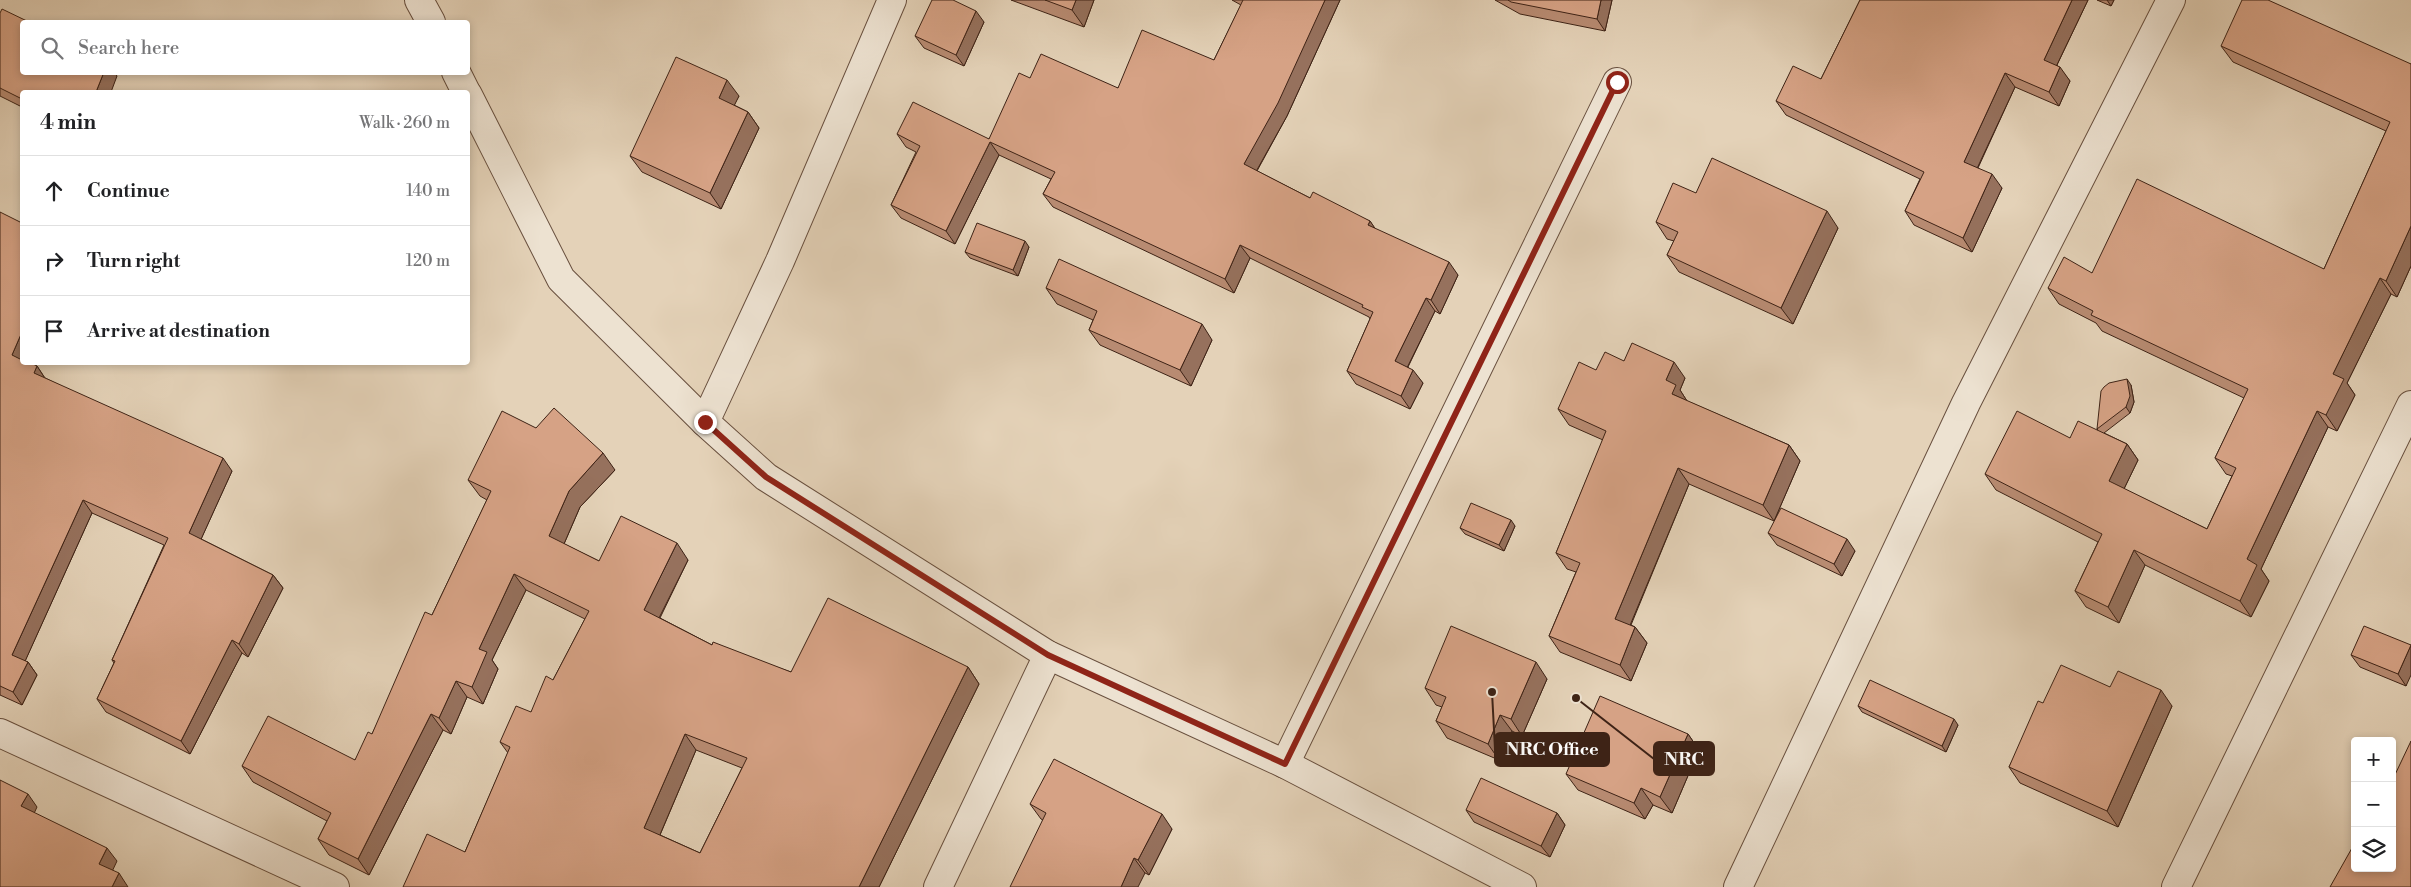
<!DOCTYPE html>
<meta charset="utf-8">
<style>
:root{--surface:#fff;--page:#f2f2f2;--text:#202124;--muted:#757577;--line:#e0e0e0}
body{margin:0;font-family:"Libre Bodoni",serif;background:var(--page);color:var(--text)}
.controls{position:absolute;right:15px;bottom:15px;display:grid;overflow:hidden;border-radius:5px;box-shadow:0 2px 8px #0003}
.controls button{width:45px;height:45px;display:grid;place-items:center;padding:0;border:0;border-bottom:1px solid var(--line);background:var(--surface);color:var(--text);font:25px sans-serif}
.stop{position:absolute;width:15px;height:15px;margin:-11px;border:4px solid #8f2418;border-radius:50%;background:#fff}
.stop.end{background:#8f2418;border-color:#fff;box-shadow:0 1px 5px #0008}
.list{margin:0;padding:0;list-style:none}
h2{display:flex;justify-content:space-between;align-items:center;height:65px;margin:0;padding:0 20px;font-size:21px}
h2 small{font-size:16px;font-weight:400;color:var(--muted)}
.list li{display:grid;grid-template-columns:32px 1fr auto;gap:15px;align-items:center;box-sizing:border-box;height:70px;padding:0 20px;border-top:1px solid var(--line)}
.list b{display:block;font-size:19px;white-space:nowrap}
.list em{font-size:16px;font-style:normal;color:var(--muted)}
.icon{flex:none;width:28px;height:28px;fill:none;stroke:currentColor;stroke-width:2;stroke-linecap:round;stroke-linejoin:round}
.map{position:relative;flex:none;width:2411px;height:887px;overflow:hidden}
.search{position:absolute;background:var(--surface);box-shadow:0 2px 8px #0003;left:20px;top:20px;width:450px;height:55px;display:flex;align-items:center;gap:12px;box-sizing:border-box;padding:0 18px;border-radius:5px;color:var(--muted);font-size:19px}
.panel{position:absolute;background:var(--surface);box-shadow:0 2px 8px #0003;left:20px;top:90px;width:450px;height:275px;border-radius:5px}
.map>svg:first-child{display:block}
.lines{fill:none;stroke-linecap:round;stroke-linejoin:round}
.minor-casing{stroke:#684f3e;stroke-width:30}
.minor{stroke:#ede2d1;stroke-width:28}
.wall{fill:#b88b72;stroke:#3e2316;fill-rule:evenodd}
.shaded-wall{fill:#96715d;stroke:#3e2316}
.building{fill:#d6a285;stroke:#3e2316;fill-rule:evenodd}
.route{stroke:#8f2418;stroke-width:6}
.leader{fill:none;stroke:#3e2316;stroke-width:2}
.callout-dot{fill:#3e2316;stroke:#ede2d1;stroke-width:2}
.callout{fill:#3e2316;stroke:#3e2316;stroke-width:2}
.callout-label{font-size:18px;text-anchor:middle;font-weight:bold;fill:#fff}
</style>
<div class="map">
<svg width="2411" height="887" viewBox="0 0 2411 887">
<rect width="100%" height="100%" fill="#e4d2b8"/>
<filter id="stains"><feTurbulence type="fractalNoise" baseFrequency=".004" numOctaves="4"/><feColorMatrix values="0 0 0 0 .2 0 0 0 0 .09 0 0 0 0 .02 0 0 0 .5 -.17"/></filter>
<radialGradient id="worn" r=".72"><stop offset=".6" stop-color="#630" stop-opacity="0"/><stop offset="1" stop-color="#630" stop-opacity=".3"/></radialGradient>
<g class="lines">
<defs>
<g id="minor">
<polyline points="419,0 431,22"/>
<polyline points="456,72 466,92"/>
<polyline points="468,95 561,279 705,422 766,477 1048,655 1285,764 1522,887"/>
<polyline points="705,422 780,261 892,0"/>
<polyline points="0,733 335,887"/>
<polyline points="1285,764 1617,82"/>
<polyline points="938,887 1048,655"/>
<polyline points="1738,887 1966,403 2171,0"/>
<polyline points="2176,887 2411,405"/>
</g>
</defs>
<use href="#minor" class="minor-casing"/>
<use href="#minor" class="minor"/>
</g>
<g class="wall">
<polygon points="1011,0 1094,0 1084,27"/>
<polygon points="1232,0 1340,0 1287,116 1257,171 1310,198 1370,221 1375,229 1458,275 1440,314 1435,311 1408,367 1423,383 1410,409 1356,384 1347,371 1370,319 1369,317 1250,258 1234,293 1053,207 1043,194 1051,179 999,155 955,244 901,218 891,205 916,152 906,147 897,134 989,139 1030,78 1118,88 1214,60 1241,5"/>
<polygon points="1495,0 1612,0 1605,31 1520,14"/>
<polygon points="1860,0 2088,0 2057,65 2070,81 2059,106 2015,87 1978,168 2002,188 1972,252 1914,225 1905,211 1920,179 1786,115 1776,101 1821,79"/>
<polygon points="2097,0 2114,0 2111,6"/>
<polygon points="0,13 22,72 117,76 22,92 22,107 0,96"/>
<polygon points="984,22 964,66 924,48 915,36"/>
<polygon points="2221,46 2411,64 2411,266 2397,297 2391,294 2347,383 2355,395 2337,431 2328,427 2261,569 2269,581 2251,617 2145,565 2119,623 2086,607 2075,591 2098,542 1996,490 1985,474 2070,438 2098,430 2097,429 2131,385 2134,402 2130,413 2104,433 2127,444 2138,460 2124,489 2207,529 2232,476 2226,474 2215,458 2244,398 2102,331 2096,323 2059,304 2048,288 2092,273 2324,269 2386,131 2233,62"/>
<polygon points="739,96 734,105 748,112 759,128 721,209 642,172 630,156"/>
<polygon points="1696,193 1838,228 1793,324 1679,272 1667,255 1674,241 1667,239 1656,222"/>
<polygon points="0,212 22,362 37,366 45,378 232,471 201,539 273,575 283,588 248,657 242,653 190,754 106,712 97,699 114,663 112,660 164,545 92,513 25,661 28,662 37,675 22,705 0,695"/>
<polygon points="1029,247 1018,276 970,258 965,252"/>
<polygon points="1046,288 1212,340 1191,386 1100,345 1089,330 1093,320 1057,304"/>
<polygon points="1624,361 1685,378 1680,390 1687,401 1789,445 1800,461 1774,521 1689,484 1631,625 1635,627 1647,643 1631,681 1560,652 1549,636 1576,572 1567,569 1556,553 1603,440 1569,425 1558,409 1596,370"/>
<path d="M536,428L615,470L580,507L564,544L599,561L688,560L660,618L712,645L791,672L968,667L979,684L879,887H403L465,852L508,753L500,742L531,712L553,680L585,619L526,590L492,660L498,669L483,704L467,697L451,734L443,730L369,875L329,855L318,839L327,821L253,782L242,766L355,760L372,734L432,615L487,500L480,496L468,480ZM696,750L742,768L700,853L660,835Z"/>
<polygon points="1515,526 1504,551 1465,534 1460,528"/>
<polygon points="1768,533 1855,551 1842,576 1777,545"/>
<polygon points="2411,645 2406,686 2360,667 2351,655"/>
<polygon points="1547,679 1522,736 1512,731 1499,760 1447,738 1436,721 1442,707 1436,705 1425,688"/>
<polygon points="2110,687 2172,706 2118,827 2020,783 2009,767 2043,703"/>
<polygon points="1858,706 1958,725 1946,752 1862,712"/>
<polygon points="1688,734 1699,750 1672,813 1653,805 1645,819 1578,790 1566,774"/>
<polygon points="1030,804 1172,829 1149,875 1041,819"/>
<polygon points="1466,810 1557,813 1565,825 1550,857 1474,822"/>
</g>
<g class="shaded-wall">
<polygon points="1076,0 1094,0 1084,27 1072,10"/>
<polygon points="1325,0 1340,0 1287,116 1253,177 1244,164"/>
<polygon points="1601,0 1612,0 1605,31 1597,19"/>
<polygon points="2072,0 2088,0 2053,73 2044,60"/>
<polygon points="2107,0 2114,0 2111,6"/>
<polygon points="976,11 984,22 964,66 956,55"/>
<polygon points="2060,67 2070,81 2059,106 2049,92"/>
<polygon points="104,72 114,72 117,76 111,92 96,92"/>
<polygon points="2005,73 2015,87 1974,175 1964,162"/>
<polygon points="727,80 739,96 730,114 719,98"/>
<polygon points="748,112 759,128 721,209 710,193"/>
<polygon points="990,142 999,155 955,244 946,231"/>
<polygon points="1992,174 2002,188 1972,252 1963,238"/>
<polygon points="1827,211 1838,228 1793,324 1781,308"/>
<polygon points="1370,221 1379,234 1368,225"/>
<polygon points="2411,226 2411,266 2397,297 2386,281"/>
<polygon points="1025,241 1029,247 1018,276 1013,270"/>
<polygon points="1240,245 1250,258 1234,293 1225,279"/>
<polygon points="1449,262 1458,275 1440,314 1431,300"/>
<polygon points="2380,278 2391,294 2347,383 2355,395 2337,431 2326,415 2333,374"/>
<polygon points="1426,298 1435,311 1404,374 1395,361"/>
<polygon points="1202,324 1212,340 1191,386 1180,370"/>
<polygon points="22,332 22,362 12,355"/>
<polygon points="1674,362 1685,378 1680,390 1687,401 1672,394 1666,380"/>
<polygon points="37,366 46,380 34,373"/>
<polygon points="1413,370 1423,383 1410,409 1401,396"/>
<polygon points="2127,379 2131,385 2134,402 2130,413 2126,407"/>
<polygon points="2317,411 2328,427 2261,569 2269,581 2251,617 2240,601 2247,559"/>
<polygon points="2127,444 2138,460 2120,497 2109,481"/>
<polygon points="1789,445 1800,461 1774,521 1763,505"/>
<polygon points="603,453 615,470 580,507 560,553 549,536 569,491"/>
<polygon points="223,458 232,471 198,546 189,533"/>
<polygon points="1678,468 1689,484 1626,635 1615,619"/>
<polygon points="83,500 92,513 22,668 12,655"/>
<polygon points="1511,520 1515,526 1504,551 1499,545"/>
<polygon points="1847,539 1855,551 1842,576 1834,564"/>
<polygon points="677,543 688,560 655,626 644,610"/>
<polygon points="2134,550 2145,565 2119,623 2108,607"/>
<polygon points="514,574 526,590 492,660 498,669 483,704 472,687 479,649"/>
<polygon points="273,575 283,588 248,657 239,644"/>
<polygon points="1635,627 1647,643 1631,681 1620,665"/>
<polygon points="232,640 242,653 190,754 181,741"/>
<polygon points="2411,645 2411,675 2406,686 2398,674"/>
<polygon points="28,662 37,675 22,705 13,692"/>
<polygon points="1536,662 1547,679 1522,736 1511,719"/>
<polygon points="968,667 979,684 879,887 859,887"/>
<polygon points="456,681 467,697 451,734 439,718"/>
<polygon points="2161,690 2172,706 2118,827 2107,811"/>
<polygon points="431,714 443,730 369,875 358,859"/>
<polygon points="1500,715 1512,731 1499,760 1488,744"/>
<polygon points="1954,719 1958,725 1946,752 1942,746"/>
<polygon points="685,734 696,750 656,844 644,828"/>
<polygon points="1688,734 1699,750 1672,813 1660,797"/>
<polygon points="1641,788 1653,805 1645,819 1634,803"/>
<polygon points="28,794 37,807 31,820 21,806"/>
<polygon points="1557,813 1565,825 1550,857 1541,846"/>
<polygon points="1162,814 1172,829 1149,875 1138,860"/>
<polygon points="107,848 117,861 109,878 99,864"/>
<polygon points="1134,858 1145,873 1138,887 1121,887"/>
<polygon points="119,873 128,887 112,887"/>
</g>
<g class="building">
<polygon points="932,0 953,0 976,11 956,55 915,36"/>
<polygon points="1045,0 1076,0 1072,10"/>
<polygon points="1243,0 1325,0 1278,103 1244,164 1310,198 1313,192 1370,221 1368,225 1449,262 1431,300 1426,298 1395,361 1413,370 1401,396 1347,371 1373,312 1362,307 1363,305 1240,245 1225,279 1043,194 1055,172 990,142 946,231 891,205 920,146 897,134 913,102 989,139 1019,73 1030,78 1041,54 1118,88 1142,30 1214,60"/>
<polygon points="1508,0 1601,0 1597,19 1511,2"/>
<polygon points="1860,0 2072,0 2044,60 2060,67 2049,92 2005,73 1964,162 1992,174 1963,238 1905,211 1924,172 1776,101 1793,66 1821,79"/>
<polygon points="2242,0 2268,0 2411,64 2411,226 2386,281 2380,278 2333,374 2344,379 2326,415 2317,411 2247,559 2257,565 2240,601 2134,550 2108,607 2075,591 2102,534 1985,474 2017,411 2070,438 2078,421 2127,444 2109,481 2207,529 2236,468 2215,458 2248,389 2091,315 2093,311 2048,288 2064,257 2092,273 2137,179 2324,269 2390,122 2221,46"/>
<polygon points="2,9 29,22 22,22 22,72 104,72 96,92 22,92 22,99 0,88 0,13"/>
<polygon points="676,57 727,80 719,98 748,112 710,193 630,156"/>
<polygon points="1712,158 1827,211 1781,308 1667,255 1678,232 1656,222 1673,183 1696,193"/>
<polygon points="0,212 22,223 22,332 12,355 22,360 22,362 29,362 37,366 34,373 223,458 189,533 273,575 239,644 232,640 181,741 97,699 115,661 112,660 168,538 83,500 12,655 28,662 13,692 0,686"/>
<polygon points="977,223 1025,241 1013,270 965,252"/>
<polygon points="1059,259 1202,324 1180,370 1089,330 1097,311 1046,288"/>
<polygon points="1632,343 1674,362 1666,380 1676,385 1672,394 1789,445 1763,505 1678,468 1615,619 1635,627 1620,665 1549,636 1580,563 1556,553 1606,431 1558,409 1579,362 1596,370 1605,352 1624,361"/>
<polygon points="2127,379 2130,396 2126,407 2097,429 2101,391 2104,387 2109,383"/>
<path d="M554,408L603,453L569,491L549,536L599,561L621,516L677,543L644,610L712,645L713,642L791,672L828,598L968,667L859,887H403L427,834L465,852L510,747L500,742L516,706L531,712L546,676L553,680L589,611L514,574L479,649L487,652L472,687L456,681L439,718L431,714L358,859L318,839L331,813L242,766L268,716L355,760L368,732L372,734L425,612L432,615L491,491L468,480L502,411L536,428ZM685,734L747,758L700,853L644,828Z"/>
<polygon points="1471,503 1511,520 1499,545 1460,528"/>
<polygon points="1781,508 1847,539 1834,564 1768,533"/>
<polygon points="1451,626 1536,662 1511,719 1500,715 1488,744 1436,721 1446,697 1425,688"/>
<polygon points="2364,626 2411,645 2398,674 2351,655"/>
<polygon points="2061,665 2110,687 2118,671 2161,690 2107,811 2009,767 2038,701 2043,703"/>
<polygon points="1870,680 1954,719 1942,746 1858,706"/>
<polygon points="1600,696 1688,734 1660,797 1641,788 1634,803 1566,774"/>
<polygon points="2411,741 2411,887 2330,887 2352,848 2355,849 2355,868 2392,868 2392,781"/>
<polygon points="1054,759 1162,814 1138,860 1134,858 1121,887 1010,887 1046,813 1030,804"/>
<polygon points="1481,778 1557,813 1541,846 1466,810"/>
<polygon points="0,780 28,794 21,806 107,848 99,864 119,873 112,887 0,887"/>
</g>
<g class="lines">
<polyline class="route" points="705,422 766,477 1048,655 1285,764 1617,82"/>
</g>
<path class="leader" d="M1492 692L1495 749M1576 698L1654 759"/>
<g class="callout-dot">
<circle cx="1492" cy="692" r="5"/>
<circle cx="1576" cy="698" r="5"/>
</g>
<g class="callout">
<rect x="1495" y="733" width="114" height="33" rx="5"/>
<rect x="1654" y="742" width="60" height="33" rx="5"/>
</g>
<g class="callout-label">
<text x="1552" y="755">NRC Office</text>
<text x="1684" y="765">NRC</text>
</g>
<rect width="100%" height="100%" filter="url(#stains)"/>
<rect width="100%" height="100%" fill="url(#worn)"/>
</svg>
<div class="controls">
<button>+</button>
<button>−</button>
<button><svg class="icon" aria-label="layers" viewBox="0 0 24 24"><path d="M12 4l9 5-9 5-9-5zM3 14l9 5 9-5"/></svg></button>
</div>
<div class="stop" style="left:1617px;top:82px"></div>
<div class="stop end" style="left:705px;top:422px"></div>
<div class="search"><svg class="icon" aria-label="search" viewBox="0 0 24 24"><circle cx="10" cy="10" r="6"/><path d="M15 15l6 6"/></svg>Search here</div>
<section class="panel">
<h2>4 min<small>Walk · 260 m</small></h2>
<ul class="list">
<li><svg class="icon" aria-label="ahead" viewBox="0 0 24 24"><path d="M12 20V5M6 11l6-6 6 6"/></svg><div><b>Continue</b></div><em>140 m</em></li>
<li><svg class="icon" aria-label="right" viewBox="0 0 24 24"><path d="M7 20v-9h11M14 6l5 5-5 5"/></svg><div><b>Turn right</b></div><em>120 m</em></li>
<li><svg class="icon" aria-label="arrive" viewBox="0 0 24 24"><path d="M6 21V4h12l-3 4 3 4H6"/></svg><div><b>Arrive at destination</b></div></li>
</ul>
</section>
</div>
